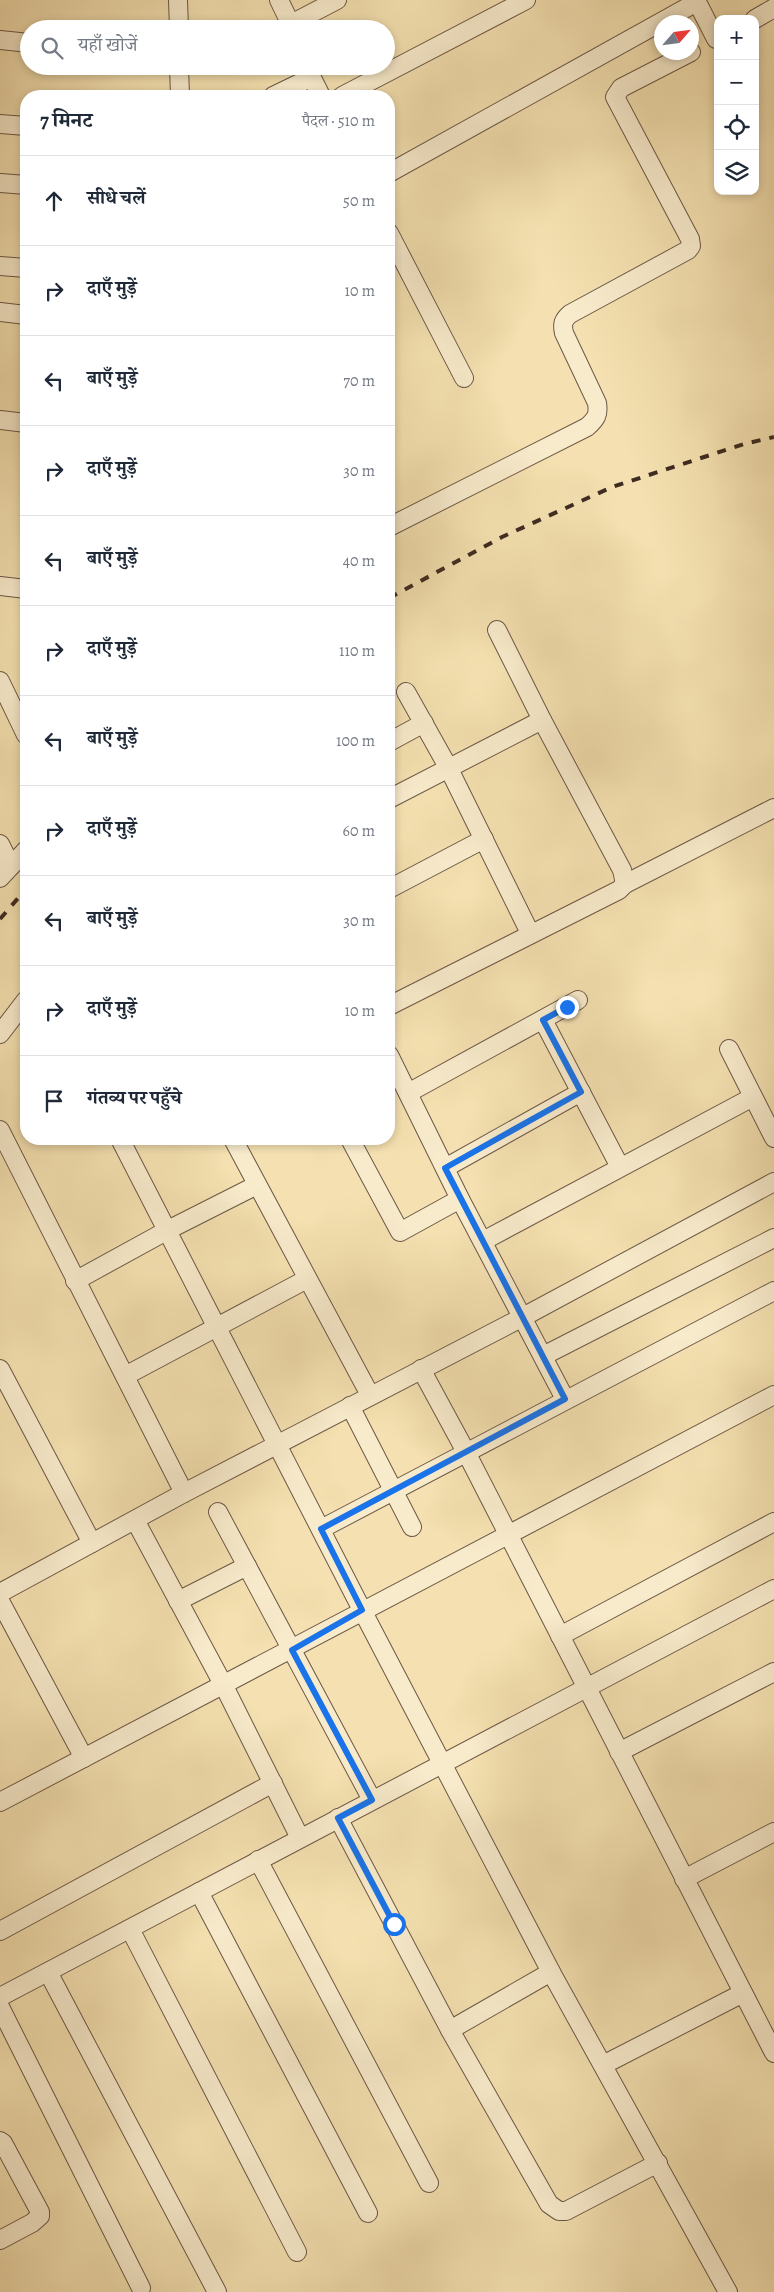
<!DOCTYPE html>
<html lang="hi">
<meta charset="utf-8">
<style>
:root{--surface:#fff;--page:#f6f6f7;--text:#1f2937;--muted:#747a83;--line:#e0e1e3}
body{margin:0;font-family:Alegreya,"Noto Serif Devanagari",serif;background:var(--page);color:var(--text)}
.controls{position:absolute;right:15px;top:15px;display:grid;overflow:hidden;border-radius:10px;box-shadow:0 2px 8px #0003}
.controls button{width:45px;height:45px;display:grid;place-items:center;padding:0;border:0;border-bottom:1px solid var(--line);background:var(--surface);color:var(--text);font:25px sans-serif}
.compass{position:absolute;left:654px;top:15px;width:45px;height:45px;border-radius:50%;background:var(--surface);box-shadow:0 2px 8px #0003;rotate:62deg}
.stop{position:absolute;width:15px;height:15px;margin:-11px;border:4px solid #1a73e8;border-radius:50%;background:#fff}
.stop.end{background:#1a73e8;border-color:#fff;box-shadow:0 1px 5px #0008}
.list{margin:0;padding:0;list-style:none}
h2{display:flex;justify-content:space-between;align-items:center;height:65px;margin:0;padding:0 20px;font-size:21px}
h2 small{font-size:16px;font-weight:400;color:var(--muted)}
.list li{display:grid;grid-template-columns:32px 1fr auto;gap:15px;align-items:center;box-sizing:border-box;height:90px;padding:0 20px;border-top:1px solid var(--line)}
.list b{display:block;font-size:19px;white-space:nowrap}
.list em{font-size:16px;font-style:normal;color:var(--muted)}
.icon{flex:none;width:28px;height:28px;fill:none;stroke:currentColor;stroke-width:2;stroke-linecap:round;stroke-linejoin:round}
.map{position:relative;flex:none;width:774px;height:2292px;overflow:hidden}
.search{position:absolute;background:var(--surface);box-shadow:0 2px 8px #0003;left:20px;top:20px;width:375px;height:55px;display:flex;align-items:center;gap:12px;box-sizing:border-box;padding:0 18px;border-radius:28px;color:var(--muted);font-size:19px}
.panel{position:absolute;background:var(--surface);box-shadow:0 2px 8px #0003;left:20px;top:90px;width:375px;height:1055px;border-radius:20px}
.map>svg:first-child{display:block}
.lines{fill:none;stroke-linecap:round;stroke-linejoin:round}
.minor-casing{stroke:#6c5846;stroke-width:20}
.minor{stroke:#f8ebcc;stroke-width:18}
.rail{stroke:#3e2b22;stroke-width:4;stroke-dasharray:9 9;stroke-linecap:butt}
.route{stroke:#1a73e8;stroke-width:6}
</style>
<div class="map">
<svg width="774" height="2292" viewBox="0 0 774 2292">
<rect width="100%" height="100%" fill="#f4e0b0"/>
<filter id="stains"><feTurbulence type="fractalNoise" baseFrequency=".004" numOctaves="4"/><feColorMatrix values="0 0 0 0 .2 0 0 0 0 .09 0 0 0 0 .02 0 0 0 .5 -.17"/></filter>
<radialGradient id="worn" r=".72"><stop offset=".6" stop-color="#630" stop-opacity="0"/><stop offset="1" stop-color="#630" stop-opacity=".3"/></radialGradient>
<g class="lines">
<defs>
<g id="minor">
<polyline points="178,0 179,29"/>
<polyline points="279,0 293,29"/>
<polyline points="696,0 716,39"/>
<polyline points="755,19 774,8"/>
<polyline points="291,24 337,0"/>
<polyline points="0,40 29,43"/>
<polyline points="179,66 180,96"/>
<polyline points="310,66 310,74 321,96"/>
<polyline points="273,96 306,80 310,74"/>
<polyline points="342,96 526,0"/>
<polyline points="0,124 26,126"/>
<polyline points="389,173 697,2"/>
<polyline points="0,183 26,185"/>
<polyline points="389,233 464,378"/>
<polyline points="0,266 26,268"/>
<polyline points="0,312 26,315"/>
<polyline points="0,420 26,423"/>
<path d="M389,527L587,427C596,419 599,415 597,403L564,333C562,324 563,320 570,314L688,250L691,246L690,239L615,97L621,88L691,52"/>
<polyline points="0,586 26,589"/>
<polyline points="497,630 542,720 622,870 625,884"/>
<polyline points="0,681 26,735"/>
<polyline points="406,692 448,767 530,933"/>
<polyline points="389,742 424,723"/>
<polyline points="389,799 542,720"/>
<polyline points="0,844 11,866"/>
<polyline points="0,878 26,850"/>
<polyline points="389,889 484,839"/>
<polyline points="389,1006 619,890 625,884 774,808"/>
<polyline points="543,1020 620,1167"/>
<polyline points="0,1034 26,1000"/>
<polyline points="729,1049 774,1138"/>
<polyline points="389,1055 460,1199 565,1399"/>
<polyline points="408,1093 578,1000"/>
<polyline points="0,1130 184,1493"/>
<polyline points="120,1139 362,1610 551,1972 728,2292"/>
<polyline points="233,1139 370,1395"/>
<polyline points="350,1139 400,1232 460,1199"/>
<polyline points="445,1168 581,1092"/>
<polyline points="483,1241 753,1097"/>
<polyline points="75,1281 168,1230 257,1185"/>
<polyline points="543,1356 774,1238"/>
<polyline points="0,1369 92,1543"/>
<polyline points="421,1369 466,1452 774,2053"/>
<polyline points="125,1376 307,1279"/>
<polyline points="350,1406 412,1527"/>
<polyline points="218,1512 372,1800"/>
<polyline points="135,1520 224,1686 300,1838"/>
<polyline points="321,1529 774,1291"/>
<polyline points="0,1593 184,1493 523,1317 774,1182"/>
<polyline points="0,1601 84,1758"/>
<polyline points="178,1601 247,1566"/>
<polyline points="560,1636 774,1522"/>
<polyline points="619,1752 774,1672"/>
<path d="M0,1802C258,1666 516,1530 774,1395"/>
<polyline points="338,1818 450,2030 549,2204 559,2211 566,2211 658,2163"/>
<polyline points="258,1860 429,2183"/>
<polyline points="684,1879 774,1832"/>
<polyline points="199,1892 368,2213"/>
<polyline points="130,1929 297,2252"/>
<polyline points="0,1931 273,1783"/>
<polyline points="48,1972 217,2292"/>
<polyline points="0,1997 774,1589"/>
<polyline points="0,2007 141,2288"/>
<polyline points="450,2030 551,1972"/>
<polyline points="603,2065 743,1993"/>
<polyline points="0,2141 3,2143 40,2212 40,2216 32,2223 0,2240"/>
</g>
</defs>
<use href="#minor" class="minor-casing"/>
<use href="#minor" class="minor"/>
<g class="rail">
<polyline points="389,598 502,537 612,487 744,444 774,437"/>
<polyline points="0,919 26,889"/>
</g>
</g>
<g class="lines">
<polyline class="route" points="394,1924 338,1818 372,1800 292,1650 362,1610 321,1529 565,1399 445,1168 581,1092 543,1020 567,1007"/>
</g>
<rect width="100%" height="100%" filter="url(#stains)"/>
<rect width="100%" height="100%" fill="url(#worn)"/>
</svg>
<div class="controls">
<button>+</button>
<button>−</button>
<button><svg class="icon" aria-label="locate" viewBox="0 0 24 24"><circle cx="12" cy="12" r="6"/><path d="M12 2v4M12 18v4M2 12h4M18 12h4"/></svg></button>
<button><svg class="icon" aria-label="layers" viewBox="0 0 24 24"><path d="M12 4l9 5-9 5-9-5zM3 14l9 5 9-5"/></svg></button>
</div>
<svg class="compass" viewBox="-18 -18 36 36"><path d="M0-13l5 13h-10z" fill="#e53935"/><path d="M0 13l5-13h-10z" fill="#747a83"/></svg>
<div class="stop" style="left:394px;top:1924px"></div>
<div class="stop end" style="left:567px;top:1007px"></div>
<div class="search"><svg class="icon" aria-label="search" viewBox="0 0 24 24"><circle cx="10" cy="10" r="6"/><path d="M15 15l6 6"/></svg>यहाँ खोजें</div>
<section class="panel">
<h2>7 मिनट<small>पैदल · 510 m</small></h2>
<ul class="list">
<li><svg class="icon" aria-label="ahead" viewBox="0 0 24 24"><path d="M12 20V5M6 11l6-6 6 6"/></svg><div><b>सीधे चलें</b></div><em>50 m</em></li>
<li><svg class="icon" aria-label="right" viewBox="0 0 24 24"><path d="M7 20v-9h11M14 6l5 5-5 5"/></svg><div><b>दाएँ मुड़ें</b></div><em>10 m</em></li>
<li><svg class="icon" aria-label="left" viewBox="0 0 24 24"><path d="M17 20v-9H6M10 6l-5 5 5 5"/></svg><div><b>बाएँ मुड़ें</b></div><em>70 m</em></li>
<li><svg class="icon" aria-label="right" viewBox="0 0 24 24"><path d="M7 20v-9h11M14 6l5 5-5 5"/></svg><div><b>दाएँ मुड़ें</b></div><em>30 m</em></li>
<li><svg class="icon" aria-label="left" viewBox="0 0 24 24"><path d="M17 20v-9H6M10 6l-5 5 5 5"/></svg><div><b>बाएँ मुड़ें</b></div><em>40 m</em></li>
<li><svg class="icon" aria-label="right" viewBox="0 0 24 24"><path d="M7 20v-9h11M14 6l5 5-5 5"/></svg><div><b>दाएँ मुड़ें</b></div><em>110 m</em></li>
<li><svg class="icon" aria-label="left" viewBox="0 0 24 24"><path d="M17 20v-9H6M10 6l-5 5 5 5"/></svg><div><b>बाएँ मुड़ें</b></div><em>100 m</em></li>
<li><svg class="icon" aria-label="right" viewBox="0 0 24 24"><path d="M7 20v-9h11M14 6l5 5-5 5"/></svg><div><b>दाएँ मुड़ें</b></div><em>60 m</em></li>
<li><svg class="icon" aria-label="left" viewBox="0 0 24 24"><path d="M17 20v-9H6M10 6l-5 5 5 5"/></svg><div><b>बाएँ मुड़ें</b></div><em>30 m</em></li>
<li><svg class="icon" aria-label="right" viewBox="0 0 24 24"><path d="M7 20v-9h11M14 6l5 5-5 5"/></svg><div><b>दाएँ मुड़ें</b></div><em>10 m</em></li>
<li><svg class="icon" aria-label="arrive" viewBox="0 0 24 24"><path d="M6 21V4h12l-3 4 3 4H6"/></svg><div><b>गंतव्य पर पहुँचे</b></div></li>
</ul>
</section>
</div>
